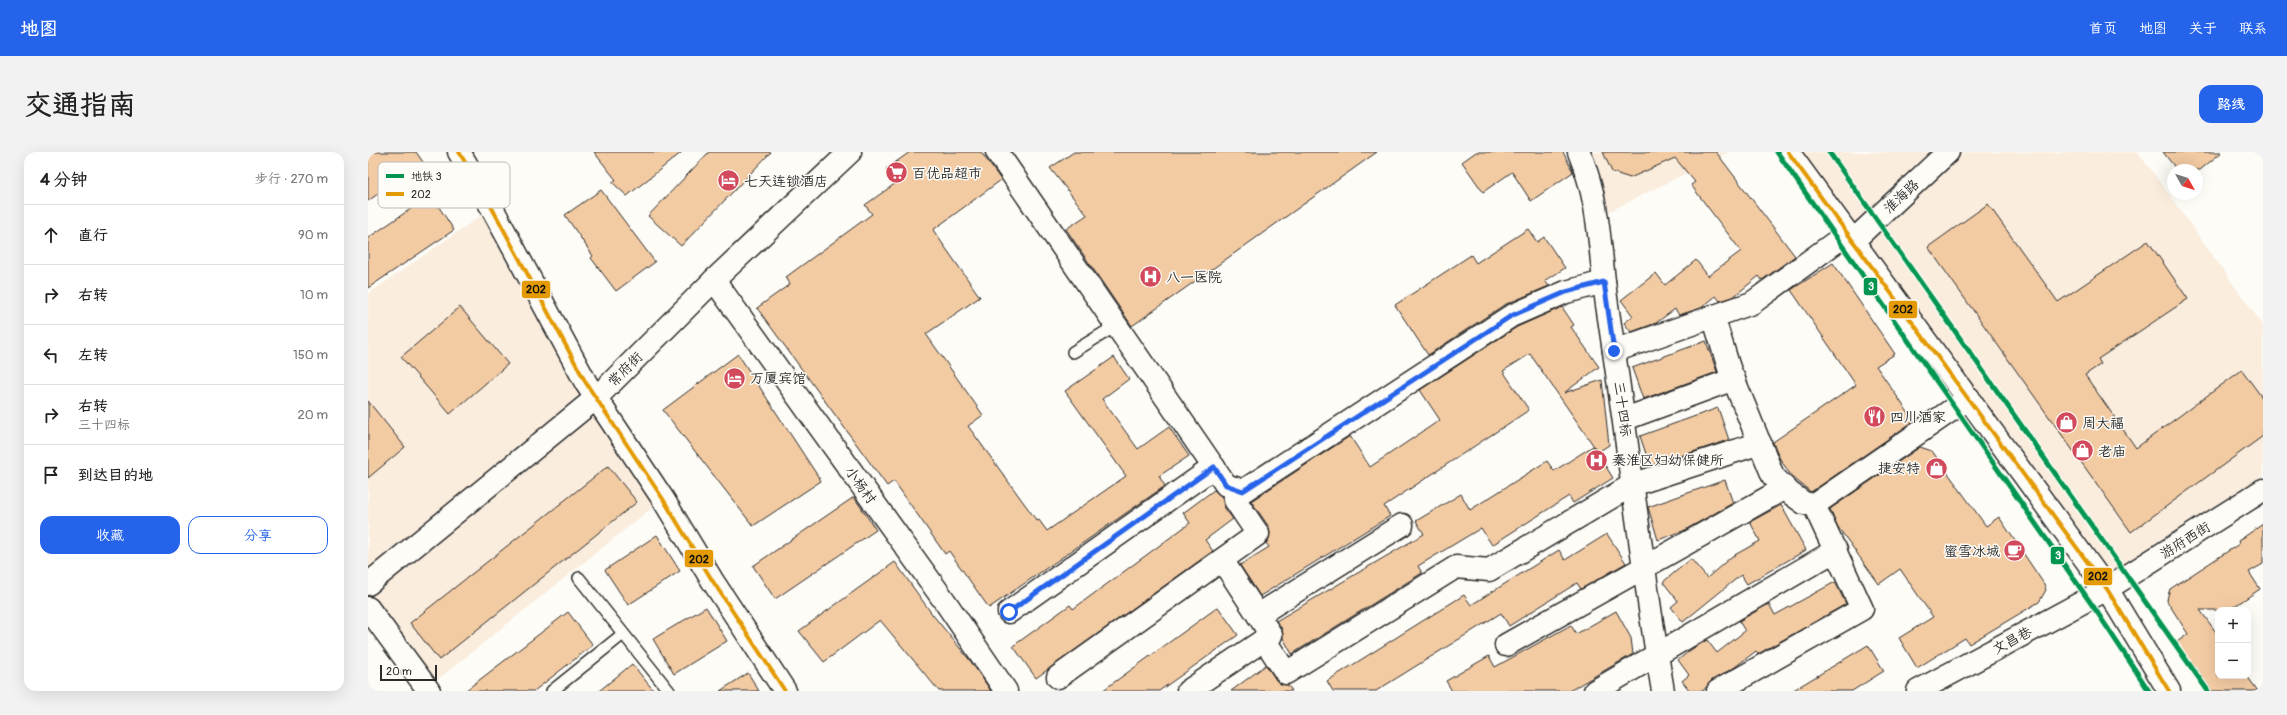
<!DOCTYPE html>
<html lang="zh">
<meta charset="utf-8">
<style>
:root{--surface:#fff;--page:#f2f2f2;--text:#222;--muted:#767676;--line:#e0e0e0;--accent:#2563eb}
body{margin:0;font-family:Pangolin,"LXGW WenKai TC",sans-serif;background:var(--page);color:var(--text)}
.controls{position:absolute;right:12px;bottom:12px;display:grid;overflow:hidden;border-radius:8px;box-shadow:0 4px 16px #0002}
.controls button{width:36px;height:36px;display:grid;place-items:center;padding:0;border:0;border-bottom:1px solid var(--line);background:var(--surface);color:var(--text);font:20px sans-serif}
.compass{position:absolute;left:1799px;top:12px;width:36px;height:36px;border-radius:50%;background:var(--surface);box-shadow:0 4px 16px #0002;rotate:129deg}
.scale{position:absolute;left:12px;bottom:10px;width:57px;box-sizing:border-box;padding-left:4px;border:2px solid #2b2b2b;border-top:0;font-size:11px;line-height:14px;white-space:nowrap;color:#2b2b2b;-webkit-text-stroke:3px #fdfcf7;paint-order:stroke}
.stop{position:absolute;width:12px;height:12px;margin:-9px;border:3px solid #2563eb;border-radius:50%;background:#fff}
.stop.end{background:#2563eb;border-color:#fff;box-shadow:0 1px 4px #0008}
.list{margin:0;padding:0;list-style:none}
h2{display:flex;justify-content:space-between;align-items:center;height:52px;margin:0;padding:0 16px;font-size:17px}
h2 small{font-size:13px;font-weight:400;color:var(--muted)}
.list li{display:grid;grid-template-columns:26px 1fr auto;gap:12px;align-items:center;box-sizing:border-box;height:60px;padding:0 16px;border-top:1px solid var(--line)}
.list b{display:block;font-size:15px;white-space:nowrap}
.list p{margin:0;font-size:13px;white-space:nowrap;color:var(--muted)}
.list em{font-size:13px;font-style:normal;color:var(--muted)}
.actions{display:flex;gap:8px;padding:12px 16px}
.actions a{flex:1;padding:9px 0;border:1px solid var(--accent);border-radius:12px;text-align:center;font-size:14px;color:var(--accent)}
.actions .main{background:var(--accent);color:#fff}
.icon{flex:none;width:22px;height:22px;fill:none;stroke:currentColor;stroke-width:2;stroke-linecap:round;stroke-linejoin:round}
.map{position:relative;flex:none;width:1895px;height:539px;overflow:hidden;border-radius:12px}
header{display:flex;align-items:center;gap:24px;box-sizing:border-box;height:56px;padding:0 20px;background:var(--accent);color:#fff}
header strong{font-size:19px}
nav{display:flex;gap:22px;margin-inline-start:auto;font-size:14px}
.intro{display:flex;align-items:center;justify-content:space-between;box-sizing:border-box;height:96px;padding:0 24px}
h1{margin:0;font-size:28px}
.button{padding:10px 18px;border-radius:12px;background:var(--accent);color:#fff;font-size:14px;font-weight:700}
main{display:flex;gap:24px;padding:0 24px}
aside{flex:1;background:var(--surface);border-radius:12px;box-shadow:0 4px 16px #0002}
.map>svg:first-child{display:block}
.built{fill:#faedde}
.building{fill:#f3cba3;stroke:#2b2b2b}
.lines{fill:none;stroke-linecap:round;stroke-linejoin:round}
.lane-casing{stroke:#2b2b2b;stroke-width:14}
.street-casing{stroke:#2b2b2b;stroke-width:25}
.secondary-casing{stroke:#2b2b2b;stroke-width:25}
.lane{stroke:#fdfcf7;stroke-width:11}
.street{stroke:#fdfcf7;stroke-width:22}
.secondary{stroke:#fdfcf7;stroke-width:22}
.bus-1-casing{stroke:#fdfcf7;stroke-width:7}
.bus-1{stroke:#e39a04;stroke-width:4}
.metro-1-casing{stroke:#fdfcf7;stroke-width:8}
.metro-1{stroke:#009651;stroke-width:5}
.route{stroke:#2563eb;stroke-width:5}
.labels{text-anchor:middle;stroke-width:3;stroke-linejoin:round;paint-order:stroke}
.poi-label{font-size:14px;fill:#2b2b2b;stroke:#fdfcf7;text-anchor:start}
.street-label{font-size:14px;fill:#2b2b2b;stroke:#fdfcf7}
.key{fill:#fdfcf7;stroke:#bebdba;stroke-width:1}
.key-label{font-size:11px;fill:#2b2b2b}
.line-badge{stroke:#fdfcf7;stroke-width:1.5}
.badge-label{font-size:11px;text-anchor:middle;font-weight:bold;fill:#fff}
.pale-badge-label{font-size:11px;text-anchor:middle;font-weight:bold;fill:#111}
</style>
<header>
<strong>地图</strong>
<nav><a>首页</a><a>地图</a><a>关于</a><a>联系</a></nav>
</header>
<div class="intro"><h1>交通指南</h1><a class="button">路线</a></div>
<main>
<aside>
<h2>4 分钟<small>步行 · 270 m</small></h2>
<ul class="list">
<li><svg class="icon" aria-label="ahead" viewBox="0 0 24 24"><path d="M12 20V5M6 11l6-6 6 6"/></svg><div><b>直行</b></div><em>90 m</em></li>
<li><svg class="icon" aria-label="right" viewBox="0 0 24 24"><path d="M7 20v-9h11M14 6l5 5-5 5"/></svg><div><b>右转</b></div><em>10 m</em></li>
<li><svg class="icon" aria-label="left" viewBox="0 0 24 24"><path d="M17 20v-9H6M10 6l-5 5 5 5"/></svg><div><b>左转</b></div><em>150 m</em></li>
<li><svg class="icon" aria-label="right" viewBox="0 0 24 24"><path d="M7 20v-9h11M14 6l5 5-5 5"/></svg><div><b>右转</b><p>三十四标</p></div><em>20 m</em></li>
<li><svg class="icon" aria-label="arrive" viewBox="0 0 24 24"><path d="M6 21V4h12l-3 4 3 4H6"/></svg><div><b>到达目的地</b></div></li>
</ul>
<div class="actions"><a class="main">收藏</a><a>分享</a></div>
</aside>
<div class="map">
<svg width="1895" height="539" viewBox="0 0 1895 539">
<rect width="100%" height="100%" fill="#fdfcf7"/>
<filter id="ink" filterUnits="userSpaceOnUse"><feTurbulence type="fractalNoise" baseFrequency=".025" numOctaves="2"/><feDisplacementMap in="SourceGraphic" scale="8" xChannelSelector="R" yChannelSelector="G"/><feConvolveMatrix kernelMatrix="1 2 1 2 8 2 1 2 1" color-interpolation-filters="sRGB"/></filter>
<g filter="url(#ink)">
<g class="built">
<polygon points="1211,0 1361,0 1230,65"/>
<polygon points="1420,0 1770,0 1895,173 1895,338 1739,437"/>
<polygon points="124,56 295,347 59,536 0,456 0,142"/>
</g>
<g class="building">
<polygon points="0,0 48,0 55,10 0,49"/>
<polygon points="226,0 314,0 259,44 244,30 248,28"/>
<polygon points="341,0 403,0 313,94 280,64"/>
<polygon points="542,0 613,0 633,28 565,78 612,145 558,182 615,263 600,274 669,369 671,368 679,379 758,324 697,239 746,205 761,227 734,247 770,297 801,275 821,304 791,324 797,334 621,456 581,399 577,402 526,329 519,334 389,156 422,132 418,125 504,62 497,53 528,31 518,17"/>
<polygon points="706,0 1009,0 764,174 698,77 719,63 682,16"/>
<polygon points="1108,0 1195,0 1205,20 1163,49 1144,20 1115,40 1094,10"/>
<polygon points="1235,0 1348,0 1427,104 1394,128 1391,124 1365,145 1352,149 1348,144 1333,156 1311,163 1307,157 1288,171 1263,180 1256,171 1265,164 1253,148 1288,121 1297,133 1328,108 1340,124 1373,99 1323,33 1327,30 1307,6 1262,26 1244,20"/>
<polygon points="1795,0 1854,0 1832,18 1809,18"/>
<polygon points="233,38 287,110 248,139 223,106 225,104 197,63"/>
<polygon points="63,43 86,78 0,136 0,86"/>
<polygon points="1620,52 1690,150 1780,89 1820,147 1730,207 1733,212 1717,223 1768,296 1874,218 1895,247 1895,284 1763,380 1560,95"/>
<polygon points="1160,77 1169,90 1176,85 1197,116 1177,129 1181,134 1136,153 1060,203 1027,153 1103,103 1108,111"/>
<polygon points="1465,111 1527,202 1508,214 1546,269 1443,340 1424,325 1412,307 1405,290 1488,233 1423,138"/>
<polygon points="92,155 140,212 82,262 33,205"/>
<polygon points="1194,155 1206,173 1203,175 1231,215 1196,241 1234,228 1241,293 1230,300 1162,202 1135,219 1161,258 1016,354 1022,364 892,444 872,413 901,395 898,391 902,381 901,375 883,349 982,284 1002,315 1072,268 1052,238 1149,175"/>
<polygon points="1338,189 1349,220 1275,247 1264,216"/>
<polygon points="370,202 453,329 385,374 295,258"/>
<polygon points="0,249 37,295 0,326"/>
<polygon points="1350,256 1361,288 1282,314 1272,284"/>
<polygon points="1225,294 1245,326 1205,351 1201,344 1124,393 1113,376 1050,414 1054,421 924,502 915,486 914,477 908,469 1056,382 1048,369 1093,342 1102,358 1179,309 1186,319"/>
<polygon points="1552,295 1564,299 1618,374 1631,365 1676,432 1678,438 1671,450 1601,492 1597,486 1549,516 1531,486 1565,465 1532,417 1511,432 1470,375 1462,357"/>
<polygon points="240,314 269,350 71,508 42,471"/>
<polygon points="1357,328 1365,351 1315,379 1290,388 1280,355"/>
<polygon points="846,338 854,345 856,355 865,367 837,388 845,399 668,526 645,494 702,453 705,457 822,371 815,361"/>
<polygon points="486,345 508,378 407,447 385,414"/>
<polygon points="1413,353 1438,398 1379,432 1373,423 1315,470 1303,455 1310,449 1295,430 1323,407 1339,426 1363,405 1392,389 1382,370"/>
<polygon points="1895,372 1895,412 1881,420 1892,437 1861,458 1832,458 1850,483 1850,524 1879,524 1890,539 1844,539 1809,490 1820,482 1799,449 1800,443 1802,437 1871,392 1870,389"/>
<polygon points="1239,382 1258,411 1213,437 1209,431 1141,474 1133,461 1008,539 965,539 959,529 1096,443 1103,453 1191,398 1197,408"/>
<polygon points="289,383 312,419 260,453 237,418"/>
<polygon points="527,410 564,462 604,511 623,539 571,539 512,468 456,510 431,479"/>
<polygon points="1467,430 1478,452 1390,502 1388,499 1367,515 1344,528 1335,539 1322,539 1314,529 1321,523 1310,508 1324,497 1339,488 1349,501 1377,479 1371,469 1401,452 1407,463"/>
<polygon points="338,455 359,489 306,522 285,487"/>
<polygon points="850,455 870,483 791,539 734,539"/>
<polygon points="1248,459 1263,486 1265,502 1201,539 1084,539 1078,529 1121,504 1127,515 1203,473 1208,482"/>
<polygon points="200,460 225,493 166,539 97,539"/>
<polygon points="1500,493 1516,519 1484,539 1424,539"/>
<polygon points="264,512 286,539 231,539"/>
<polygon points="898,513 908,528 913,532 920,533 924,539 863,539"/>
<polygon points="380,521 391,539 352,539"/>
</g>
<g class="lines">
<defs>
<g id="lane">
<polyline points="705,200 749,173"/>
<polyline points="211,426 301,539"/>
<polyline points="184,539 255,482"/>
</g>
<g id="street">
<polyline points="629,0 858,333 875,339 1143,164 1198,140 1236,130"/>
<path d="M1211,0C1233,53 1231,98 1239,153C1259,282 1273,411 1295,539"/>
<polyline points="1486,88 1580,0"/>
<polyline points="346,128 578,451 638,539"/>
<polyline points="1345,164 1361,216 1405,324 1422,341 1436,351 1446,353"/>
<polyline points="1246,199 1384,151 1480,81"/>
<polyline points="1257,267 1366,227"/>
<polyline points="0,456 61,539"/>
<polyline points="641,460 846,315"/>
<polyline points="890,463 1034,373"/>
<polyline points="896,487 918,521 1088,415 1121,418 1264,333 1392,291"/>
<polyline points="1138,493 1417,336"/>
<polyline points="690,525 890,382 867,348 867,336"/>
<polyline points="820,539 903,483 854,408"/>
<polyline points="1227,539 1468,398"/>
<polyline points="1350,539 1494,457 1446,353 1601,246"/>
<polyline points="1550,539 1739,437 1895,338"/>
</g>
<g id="secondary">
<polyline points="91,0 124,56 218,231 295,347 344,428 417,539"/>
<polyline points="1420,0 1739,437 1801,539"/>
<polyline points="0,432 228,246 346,128 482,0"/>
</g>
</defs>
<use href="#lane" class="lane-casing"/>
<use href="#street" class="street-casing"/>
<use href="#secondary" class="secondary-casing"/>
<use href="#lane" class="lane"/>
<use href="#street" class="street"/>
<use href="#secondary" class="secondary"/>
<defs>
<g id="bus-1">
<polyline points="91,0 124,56 218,231 295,347 344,428 417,539"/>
<polyline points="1420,0 1739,437 1801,539"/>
</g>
</defs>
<use href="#bus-1" class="bus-1-casing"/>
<use href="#bus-1" class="bus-1"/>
<defs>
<g id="metro-1">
<polyline points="1409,0 1729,460 1781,539"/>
<polyline points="1461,0 1840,539"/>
</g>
</defs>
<use href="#metro-1" class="metro-1-casing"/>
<use href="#metro-1" class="metro-1"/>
</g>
</g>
<g class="lines" filter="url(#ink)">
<polyline class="route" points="641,460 846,315 858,333 875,339 1143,164 1198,140 1236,130 1246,199"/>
</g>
<defs>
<symbol id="supermarket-disc" viewBox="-11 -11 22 22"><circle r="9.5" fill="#d1495b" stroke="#fdfcf7"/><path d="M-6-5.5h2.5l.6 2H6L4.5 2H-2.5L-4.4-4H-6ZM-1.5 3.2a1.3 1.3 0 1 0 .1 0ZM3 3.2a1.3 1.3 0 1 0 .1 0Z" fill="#fff"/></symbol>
<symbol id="hotel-disc" viewBox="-11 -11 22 22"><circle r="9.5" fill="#d1495b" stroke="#fdfcf7"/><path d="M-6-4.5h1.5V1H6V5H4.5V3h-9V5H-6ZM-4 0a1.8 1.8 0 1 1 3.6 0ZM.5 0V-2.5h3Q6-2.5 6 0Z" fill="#fff"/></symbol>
<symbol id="hospital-disc" viewBox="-11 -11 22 22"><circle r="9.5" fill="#d1495b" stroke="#fdfcf7"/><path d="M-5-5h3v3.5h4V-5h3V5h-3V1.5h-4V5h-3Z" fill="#fff"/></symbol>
<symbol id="restaurant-disc" viewBox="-11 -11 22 22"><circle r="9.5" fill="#d1495b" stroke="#fdfcf7"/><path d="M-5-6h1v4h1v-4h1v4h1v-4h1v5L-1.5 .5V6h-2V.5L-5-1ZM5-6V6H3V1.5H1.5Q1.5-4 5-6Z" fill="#fff"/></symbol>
<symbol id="shop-disc" viewBox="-11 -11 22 22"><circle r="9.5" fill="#d1495b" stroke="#fdfcf7"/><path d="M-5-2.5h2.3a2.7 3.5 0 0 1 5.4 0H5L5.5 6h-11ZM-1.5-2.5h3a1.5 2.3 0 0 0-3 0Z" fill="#fff"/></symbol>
<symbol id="cafe-disc" viewBox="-11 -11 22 22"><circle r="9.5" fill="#d1495b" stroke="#fdfcf7"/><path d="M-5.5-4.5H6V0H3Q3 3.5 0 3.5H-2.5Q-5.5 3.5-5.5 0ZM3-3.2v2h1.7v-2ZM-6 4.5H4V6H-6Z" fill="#fff"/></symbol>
</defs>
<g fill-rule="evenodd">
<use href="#supermarket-disc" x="516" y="8" width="25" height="25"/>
<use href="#hotel-disc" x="348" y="16" width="25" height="25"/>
<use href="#hospital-disc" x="770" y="112" width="25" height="25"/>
<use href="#hotel-disc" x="354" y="214" width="25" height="25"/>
<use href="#restaurant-disc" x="1494" y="252" width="25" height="25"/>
<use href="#shop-disc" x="1686" y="258" width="25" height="25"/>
<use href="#shop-disc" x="1702" y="286" width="25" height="25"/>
<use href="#hospital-disc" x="1216" y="296" width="25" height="25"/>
<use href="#shop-disc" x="1556" y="304" width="25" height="25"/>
<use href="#cafe-disc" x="1634" y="386" width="25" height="25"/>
</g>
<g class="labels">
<g class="poi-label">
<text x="544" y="26">百优品超市</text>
<text x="376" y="34">七天连锁酒店</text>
<text x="798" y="130">八一医院</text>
<text x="382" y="231">万厦宾馆</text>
<text x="1522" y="270">四川酒家</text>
<text x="1714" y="276">周大福</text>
<text x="1730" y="304">老庙</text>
<text x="1244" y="313">秦淮区妇幼保健所</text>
<text x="1552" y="321" text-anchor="end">捷安特</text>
<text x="1632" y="404" text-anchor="end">蜜雪冰城</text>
</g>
<g class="street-label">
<text transform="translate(1533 44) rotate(-43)" y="5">淮海路</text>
<text transform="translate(257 217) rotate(-45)" y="5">常府街</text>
<text transform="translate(1255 257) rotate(82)" y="5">三十四标</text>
<text transform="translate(493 333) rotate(54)" y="5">小杨村</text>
<text transform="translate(1817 388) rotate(-32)" y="5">游府西街</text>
<text transform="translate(1644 488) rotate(-28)" y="5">文昌巷</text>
</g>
</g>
<rect x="10" y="10" width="132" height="46" rx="6" class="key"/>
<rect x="18" y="22" width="18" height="4" fill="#009651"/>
<rect x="18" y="40" width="18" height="4" fill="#e39a04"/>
<g class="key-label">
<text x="43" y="28">地铁 3</text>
<text x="43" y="46">202</text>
</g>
<g class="line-badge">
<rect x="1495" y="125" width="15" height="19" rx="4" fill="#009651"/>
<rect x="153" y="128" width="30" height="19" rx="4" fill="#e39a04"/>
<rect x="1520" y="148" width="30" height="19" rx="4" fill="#e39a04"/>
<rect x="1682" y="394" width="15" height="19" rx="4" fill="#009651"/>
<rect x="316" y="397" width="30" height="19" rx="4" fill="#e39a04"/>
<rect x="1715" y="415" width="30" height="19" rx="4" fill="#e39a04"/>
</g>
<g class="badge-label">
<text x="1503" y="138">3</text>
<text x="1690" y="407">3</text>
</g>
<g class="pale-badge-label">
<text x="168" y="141">202</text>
<text x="1535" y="161">202</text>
<text x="331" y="411">202</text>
<text x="1730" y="428">202</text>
</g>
</svg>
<div class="controls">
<button>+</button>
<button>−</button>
</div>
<svg class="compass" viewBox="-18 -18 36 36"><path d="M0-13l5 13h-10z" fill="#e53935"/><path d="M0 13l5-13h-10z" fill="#767676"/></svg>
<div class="scale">20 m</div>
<div class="stop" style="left:641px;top:460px"></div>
<div class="stop end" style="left:1246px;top:199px"></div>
</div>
</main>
